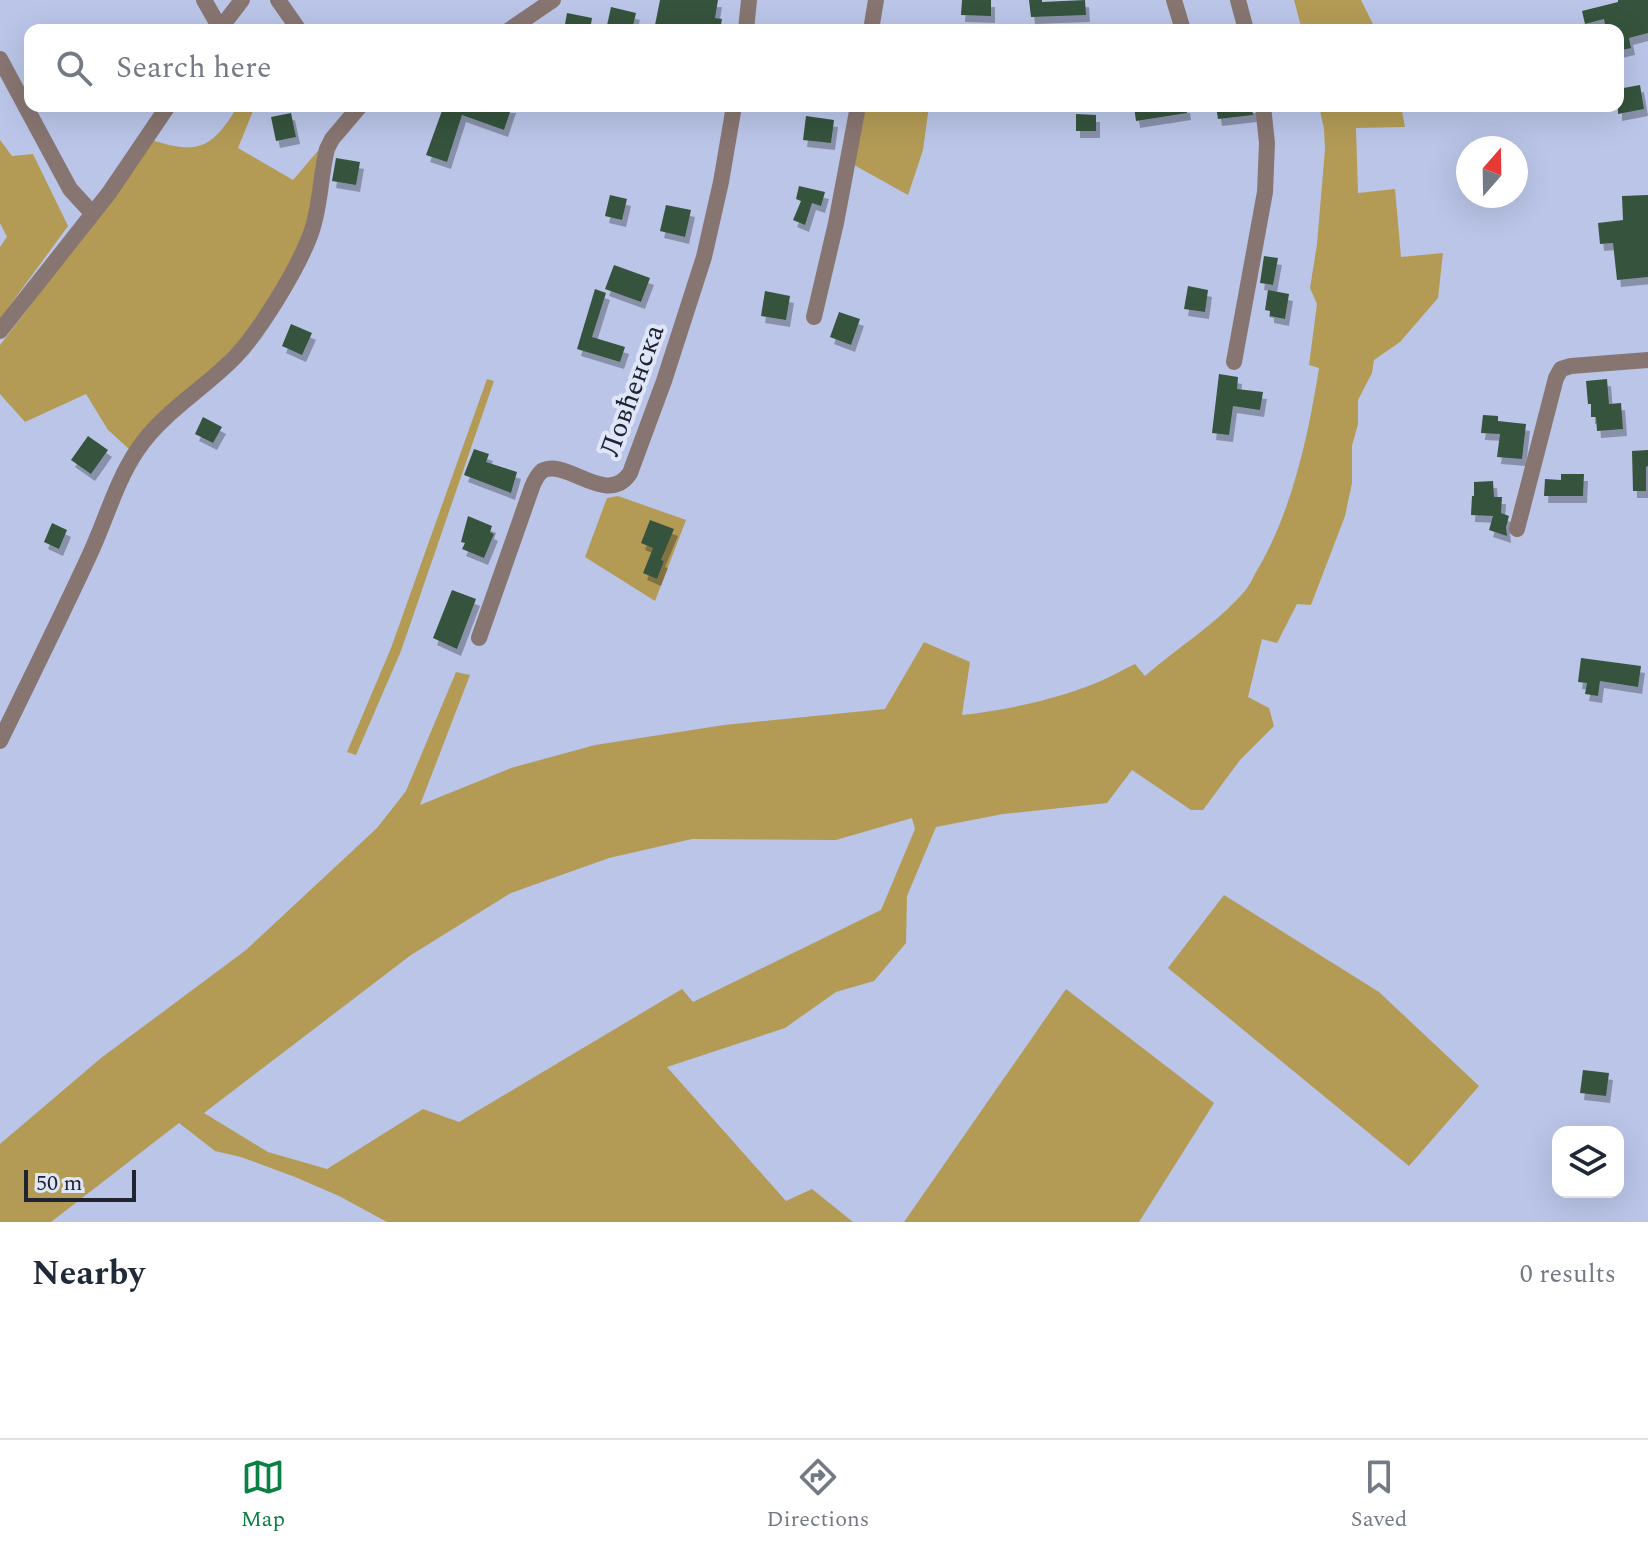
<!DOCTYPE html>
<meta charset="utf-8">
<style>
:root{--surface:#fff;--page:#f6f6f7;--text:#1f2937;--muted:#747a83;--line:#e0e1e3;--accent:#0b8043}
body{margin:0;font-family:Spectral,serif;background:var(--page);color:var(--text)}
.controls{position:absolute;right:24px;bottom:24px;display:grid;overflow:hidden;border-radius:16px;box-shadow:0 8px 32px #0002}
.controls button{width:72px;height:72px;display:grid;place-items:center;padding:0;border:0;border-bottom:2px solid var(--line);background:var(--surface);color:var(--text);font:40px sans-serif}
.compass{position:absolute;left:1456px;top:136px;width:72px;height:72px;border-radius:50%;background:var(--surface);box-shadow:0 8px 32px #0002;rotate:20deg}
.scale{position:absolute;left:24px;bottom:20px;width:112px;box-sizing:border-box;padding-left:8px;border:4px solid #202431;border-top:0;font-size:22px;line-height:28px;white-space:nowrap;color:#202431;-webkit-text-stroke:6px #e0e6f9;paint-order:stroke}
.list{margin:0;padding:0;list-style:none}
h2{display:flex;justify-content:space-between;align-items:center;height:104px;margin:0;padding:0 32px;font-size:34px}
h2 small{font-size:26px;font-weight:400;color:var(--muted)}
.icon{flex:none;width:44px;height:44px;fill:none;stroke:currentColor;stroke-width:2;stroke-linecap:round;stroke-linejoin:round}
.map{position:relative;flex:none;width:1648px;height:1222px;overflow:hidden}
.search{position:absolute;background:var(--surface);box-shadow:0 8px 32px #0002;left:24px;right:24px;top:24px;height:88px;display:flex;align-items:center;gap:20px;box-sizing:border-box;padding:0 28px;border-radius:16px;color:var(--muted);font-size:30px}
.sheet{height:216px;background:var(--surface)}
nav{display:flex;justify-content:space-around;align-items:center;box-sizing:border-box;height:112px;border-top:2px solid var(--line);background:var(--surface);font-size:22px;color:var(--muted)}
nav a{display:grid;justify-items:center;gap:4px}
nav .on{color:var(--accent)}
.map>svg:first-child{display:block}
.green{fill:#b39b56;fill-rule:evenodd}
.building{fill:#36533d;filter:url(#shadow)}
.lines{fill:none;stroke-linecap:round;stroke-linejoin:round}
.street{stroke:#877571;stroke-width:16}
.labels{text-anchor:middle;stroke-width:8;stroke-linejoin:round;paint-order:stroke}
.street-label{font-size:28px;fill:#202431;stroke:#e0e6f9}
</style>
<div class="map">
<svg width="1648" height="1222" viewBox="0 0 1648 1222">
<defs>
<filter id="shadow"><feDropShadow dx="4" dy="7" stdDeviation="0" flood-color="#0004"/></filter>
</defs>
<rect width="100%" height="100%" fill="#bac5e8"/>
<g class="green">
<polygon points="1294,0 1361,0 1376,30 1302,30"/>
<path d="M238,106H255L238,148L293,180L322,146L311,212L300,247L249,331L214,368L129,449L108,430L86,394L25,422L0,394V345L30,306L148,139C198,155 211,150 238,106Z"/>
<polygon points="865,106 929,106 923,150 908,195 854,165"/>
<path d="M1319,106H1401L1405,127L1356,128L1358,193L1395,189L1401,257L1443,253L1438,298L1400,342L1374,360L1372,373L1358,400V424L1352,446V483L1345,516L1311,605L1297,604L1277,643L1262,639L1248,697L1269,708L1274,726L1240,760L1203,810H1191L1132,770L1107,803L1003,814L936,827L907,896L906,943L874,981L836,992L785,1028L667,1067L786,1201L812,1189L853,1222H387L339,1196L295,1177L241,1157L215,1151L179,1123L51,1222H0V1144L101,1058L246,950L377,828L406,791L456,672L470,675L420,805L511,768L595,745L724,725L885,709L924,642L970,662L962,715C1007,710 1054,700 1096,683C1109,678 1122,670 1135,664L1145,676C1177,648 1215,625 1243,593C1249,587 1252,579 1256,572C1292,512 1308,437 1319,368L1309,365L1317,304L1310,288L1317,244L1325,149L1324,129ZM912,818L915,829L881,910L693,1002L682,989L459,1122L423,1109L327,1169L268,1152L204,1113L411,955L511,893L609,858L692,839L836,840Z"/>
<polygon points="0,140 12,156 33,154 68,226 0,319 0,247 7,237 0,223"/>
<polygon points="487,379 494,381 401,651 356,755 347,752 391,648"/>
<polygon points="618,496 686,520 655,601 585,557 607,498"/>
<polygon points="1224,895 1379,992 1479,1086 1409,1166 1168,968"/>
<polygon points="1066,989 1214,1103 1139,1222 904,1222"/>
</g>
<g class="building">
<polygon points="660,0 718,0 715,18 722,19 720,30 682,30 655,25"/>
<polygon points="962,0 991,0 991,16 961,15"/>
<polygon points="1029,0 1042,0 1042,2 1085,0 1086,15 1031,17"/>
<polygon points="1618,0 1648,0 1648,33 1629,38 1631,48 1618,51 1618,30 1606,30 1604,19 1585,24 1582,11 1618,2"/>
<polygon points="611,7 636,13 632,30 606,30"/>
<polygon points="567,13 592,18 590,30 564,30"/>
<polygon points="1640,85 1644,109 1618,114 1618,89"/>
<polygon points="441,106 512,106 504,130 462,115 447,162 426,155 443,108"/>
<polygon points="1134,106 1186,106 1187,113 1136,121"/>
<polygon points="1216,106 1252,106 1253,115 1218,119"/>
<polygon points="291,113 296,137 276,141 271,117"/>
<polygon points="1076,114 1096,115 1096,131 1076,131"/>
<polygon points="806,116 834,120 831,143 803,140"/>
<polygon points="336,158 360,162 356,185 332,181"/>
<polygon points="799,186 825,192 821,206 812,203 805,225 793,220 801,201 796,199"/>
<polygon points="610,195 627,199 622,220 605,216"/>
<polygon points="1648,195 1648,277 1617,280 1613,243 1600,244 1598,223 1623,220 1622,196"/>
<polygon points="666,205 691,210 685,237 660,231"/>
<polygon points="1264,256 1278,258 1273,285 1260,283"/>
<polygon points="614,265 650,278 641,302 605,289"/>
<polygon points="1188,286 1208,290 1205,312 1184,309"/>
<polygon points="595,289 606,293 592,337 625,347 620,362 577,349"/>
<polygon points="1268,290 1289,294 1285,319 1270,316 1270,311 1265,310"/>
<polygon points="765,291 790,296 786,320 761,316"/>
<polygon points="839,312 860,319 851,345 830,337"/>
<polygon points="291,324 312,333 302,355 282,346"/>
<polygon points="1219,374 1238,377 1237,389 1263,392 1260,410 1233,406 1229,435 1212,433"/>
<polygon points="1607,379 1609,404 1621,403 1623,429 1597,431 1596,417 1591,417 1591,404 1588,404 1586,381"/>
<polygon points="1483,415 1498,416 1498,421 1526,424 1522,459 1497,457 1500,434 1481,433"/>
<polygon points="203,417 222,427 213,443 195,434"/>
<polygon points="88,436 108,450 91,474 71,460"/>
<polygon points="474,449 489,454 486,462 517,472 511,493 464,475"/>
<polygon points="1648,450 1648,466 1646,467 1646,491 1633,491 1632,451"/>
<polygon points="1561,474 1584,474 1583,496 1544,496 1545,479 1561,480"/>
<polygon points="1493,481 1494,497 1502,497 1501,513 1509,516 1506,527 1507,536 1489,530 1493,516 1471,515 1472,496 1474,496 1474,482"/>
<polygon points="468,516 492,526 490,532 494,534 484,558 462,549 465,543 461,542"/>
<polygon points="650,520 674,529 661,560 664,561 657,579 643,573 653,548 641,543"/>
<polygon points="52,523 67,530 59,549 44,542"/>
<polygon points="452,590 476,599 457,649 433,638"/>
<polygon points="1581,658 1641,666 1638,687 1600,681 1598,696 1585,694 1587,683 1578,682"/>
<polygon points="1583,1070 1609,1073 1606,1096 1580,1093"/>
</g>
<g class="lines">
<g class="street">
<polyline points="204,0 216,21 221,26"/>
<polyline points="278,0 299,30"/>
<polyline points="1174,0 1183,30"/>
<polyline points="1238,0 1246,30"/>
<polyline points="219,30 242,0"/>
<polyline points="509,30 553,0"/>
<polyline points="746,30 749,0"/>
<polyline points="871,30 876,0"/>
<polyline points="0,59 70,189 92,213"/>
<polyline points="814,317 836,223 858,106"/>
<polyline points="0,331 109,193 168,106"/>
<polyline points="1234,362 1265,192 1267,143 1263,106"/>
<polyline points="1517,529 1556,378 1561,369 1571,366 1648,360"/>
<path d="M479,638L532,487C534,482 537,475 542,471C566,457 607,508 630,473L664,381L704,257L721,182L734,106"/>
<path d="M0,741C30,679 61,617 90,554C106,520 116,481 138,449C163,412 204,389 235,357C260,331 299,267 311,233C321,206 320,176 327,149L332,139L360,106"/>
</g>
</g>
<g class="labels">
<g class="street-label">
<text transform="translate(631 390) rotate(-70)" y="10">Ловћенска</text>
</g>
</g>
</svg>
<div class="controls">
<button><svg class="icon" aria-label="layers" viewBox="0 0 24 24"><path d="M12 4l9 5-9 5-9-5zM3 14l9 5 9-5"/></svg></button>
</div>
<svg class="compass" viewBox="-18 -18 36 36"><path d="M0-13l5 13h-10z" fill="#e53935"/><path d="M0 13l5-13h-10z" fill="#747a83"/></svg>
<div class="scale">50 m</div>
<div class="search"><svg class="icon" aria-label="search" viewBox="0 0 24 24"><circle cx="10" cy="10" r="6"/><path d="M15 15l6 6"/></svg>Search here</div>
</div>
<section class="sheet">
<h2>Nearby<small>0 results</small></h2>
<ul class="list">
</ul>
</section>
<nav>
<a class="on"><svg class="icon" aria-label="map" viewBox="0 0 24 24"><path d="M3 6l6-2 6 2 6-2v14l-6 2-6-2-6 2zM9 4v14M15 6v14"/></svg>Map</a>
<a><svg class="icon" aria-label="directions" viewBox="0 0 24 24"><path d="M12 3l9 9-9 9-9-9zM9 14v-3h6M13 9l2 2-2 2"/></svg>Directions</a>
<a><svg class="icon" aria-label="saved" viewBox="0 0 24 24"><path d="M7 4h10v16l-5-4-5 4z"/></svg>Saved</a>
</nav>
